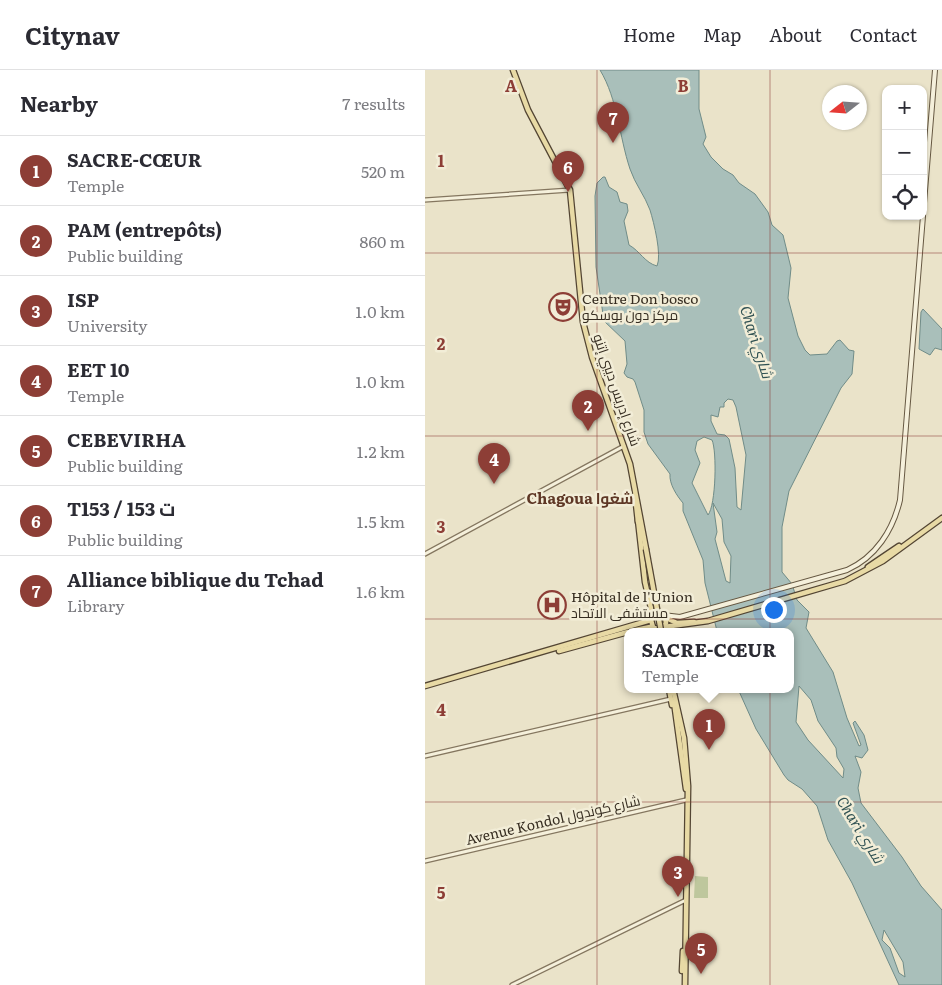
<!DOCTYPE html>
<meta charset="utf-8">
<style>
:root{--surface:#fff;--page:#f7f7f7;--text:#2b2b33;--muted:#7c7c81;--line:#e1e1e2;--accent:#8d3e36}
body{margin:0;font-family:Literata,Cairo,serif;background:var(--page);color:var(--text)}
.controls{position:absolute;right:15px;top:15px;display:grid;overflow:hidden;border-radius:10px;box-shadow:0 1px 4px #0004}
.controls button{width:45px;height:45px;display:grid;place-items:center;padding:0;border:0;border-bottom:1px solid var(--line);background:var(--surface);color:var(--text);font:25px sans-serif}
.compass{position:absolute;left:397px;top:15px;width:45px;height:45px;border-radius:50%;background:var(--surface);box-shadow:0 1px 4px #0004;rotate:253deg}
.you{position:absolute;left:348px;top:539px;width:18px;height:18px;margin:-12px;border:4px solid #fff;border-radius:50%;background:#1a73e8;box-shadow:0 0 0 8px #1a73e833}
.badge{display:grid;place-items:center;width:32px;height:32px;border-radius:50%;background:var(--accent);color:#fff;font-size:16px;font-weight:700}
.pin{position:absolute;translate:-50% -41px;filter:drop-shadow(0 1px 2px #0008)}
.pin::after{content:'';position:absolute;top:26px;width:18px;height:15px;background:inherit;clip-path:polygon(0 0,100% 0,50% 100%)}
.popup{position:absolute;left:199px;top:558px;width:170px;height:65px;box-sizing:border-box;display:grid;place-content:center;border-radius:10px;background:var(--surface);filter:drop-shadow(0 1px 4px #0005);font-size:16px;white-space:nowrap;color:var(--muted)}
.popup b{font-size:19px;color:var(--text)}
.popup::after{content:'';position:absolute;left:50%;top:100%;margin-left:-10px;border:10px solid transparent;border-top-color:var(--surface)}
.list{margin:0;padding:0;list-style:none}
h2{display:flex;justify-content:space-between;align-items:center;height:65px;margin:0;padding:0 20px;font-size:21px}
h2 small{font-size:16px;font-weight:400;color:var(--muted)}
.list li{display:grid;grid-template-columns:32px 1fr auto;gap:15px;align-items:center;box-sizing:border-box;height:70px;padding:0 20px;border-top:1px solid var(--line)}
.list b{display:block;font-size:19px;white-space:nowrap}
.list p{margin:0;font-size:16px;white-space:nowrap;color:var(--muted)}
.list em{font-size:16px;font-style:normal;color:var(--muted)}
.icon{flex:none;width:28px;height:28px;fill:none;stroke:currentColor;stroke-width:2;stroke-linecap:round;stroke-linejoin:round}
.map{position:relative;flex:none;width:517px;height:915px;overflow:hidden}
header{display:flex;align-items:center;gap:30px;box-sizing:border-box;height:70px;padding:0 25px;background:var(--surface);border-bottom:1px solid var(--line)}
header strong{font-size:24px}
nav{display:flex;gap:28px;margin-inline-start:auto;font-size:18px}
main{display:flex}
aside{flex:1;background:var(--surface)}
.map>svg:first-child{display:block}
.green{fill:#bec79d}
.water{fill:#a9bfba;stroke:#708c88;fill-rule:evenodd}
.lines{fill:none;stroke-linecap:round;stroke-linejoin:round}
.tertiary-casing{stroke:#84765f;stroke-width:5.5}
.secondary-casing{stroke:#665842;stroke-width:6}
.primary-casing{stroke:#534533;stroke-width:7}
.tertiary{stroke:#f5f0db;stroke-width:3}
.secondary{stroke:#f5f0db;stroke-width:4}
.primary{stroke:#e8daa5;stroke-width:4.5}
.primary-bridge-casing{stroke:#534533;stroke-width:7;stroke-linecap:butt}
.primary-bridge{stroke:#e8daa5;stroke-width:4.5}
.grid{fill:none;stroke:#8d3e36;stroke-width:1;stroke-opacity:0.55}
.labels{text-anchor:middle;stroke-width:5;stroke-linejoin:round;paint-order:stroke}
.poi-label{font-size:14px;fill:#362d21;stroke:#f2edd7;text-anchor:start}
.street-label{font-size:14px;fill:#362d21;stroke:#f2edd7}
.water-label{font-size:15px;font-style:italic;fill:#325354;stroke:#f2edd7}
.neighbourhood-label{font-size:15px;font-weight:bold;fill:#5e3725;stroke:#f2edd7}
.grid-label{font-size:16px;text-anchor:middle;font-weight:bold;fill:#8d3e36;stroke:#f2edd7;stroke-width:5;stroke-linejoin:round;paint-order:stroke}
</style>
<header>
<strong>Citynav</strong>
<nav><a>Home</a><a>Map</a><a>About</a><a>Contact</a></nav>
</header>
<main>
<aside>
<h2>Nearby<small>7 results</small></h2>
<ul class="list">
<li><span class="badge">1</span><div><b>SACRE-CŒUR</b><p>Temple</p></div><em>520 m</em></li>
<li><span class="badge">2</span><div><b>PAM (entrepôts)</b><p>Public building</p></div><em>860 m</em></li>
<li><span class="badge">3</span><div><b>ISP</b><p>University</p></div><em>1.0 km</em></li>
<li><span class="badge">4</span><div><b>EET 10</b><p>Temple</p></div><em>1.0 km</em></li>
<li><span class="badge">5</span><div><b>CEBEVIRHA</b><p>Public building</p></div><em>1.2 km</em></li>
<li><span class="badge">6</span><div><b>T153 / ت 153</b><p>Public building</p></div><em>1.5 km</em></li>
<li><span class="badge">7</span><div><b>Alliance biblique du Tchad</b><p>Library</p></div><em>1.6 km</em></li>
</ul>
</aside>
<div class="map">
<svg width="517" height="915" viewBox="0 0 517 915">
<rect width="100%" height="100%" fill="#eae3c9"/>
<polygon class="green" points="270,806 283,807 283,828 269,828"/>
<g class="water">
<path d="M175,0H274V39L281,67L278,74L286,87L298,99L308,105L314,113L330,124L343,142L347,155L358,165L366,198L363,228L373,266L380,280L385,285L402,284L412,271L415,270L424,280L429,281L427,304L416,318L364,421L357,457V502L367,514L372,530L384,542L381,558L408,602L422,648L434,676L436,675L428,653L430,651L439,665L443,680L437,688L430,686L436,702L433,718L436,733L477,787L496,816L517,840V915H474L427,813L403,770L392,736L377,719L363,710L359,705L331,659L313,619H365V561H292L280,513L278,490L258,441V433C252,426 244,414 245,404L223,374L219,362V340L210,312L208,309L202,307L199,303L202,294L200,271L179,251L171,197L170,126L172,113L178,107H180L184,117L192,122L195,132L202,134L203,141L199,151L204,175C215,181 220,193 232,196C237,185 229,153 225,140C220,126 210,114 205,99C194,66 193,30 175,0ZM303,329L308,330L311,337L321,385L316,440L312,437L310,398L304,369L300,365L292,364L286,351V345L293,347L295,337H299V333ZM279,367L287,370C292,381 291,435 283,445L267,413L275,393L270,380L272,371ZM288,433L297,449L299,472L306,486L305,513L301,511L290,469L292,462ZM374,616L386,630L393,651L411,678L412,687L419,699L418,708L383,670L371,652ZM459,860L478,892L480,907L474,903L465,878L457,870Z"/>
<polygon points="498,239 517,259 517,280 510,278 505,285 494,279 496,242"/>
</g>
<g class="lines">
<defs>
<g id="tertiary">
<polyline points="0,130 145,120"/>
<polyline points="0,484 199,376"/>
<polyline points="0,686 246,629"/>
<polyline points="0,791 261,730"/>
<polyline points="87,915 261,830"/>
</g>
<g id="secondary">
<polyline points="498,145 510,0"/>
<path d="M238,545L255,547L422,500C451,487 468,460 475,430L498,146"/>
</g>
<g id="primary">
<polyline points="88,0 103,40 145,120 158,252 167,287 205,394 221,479"/>
<polyline points="210,425 213,452"/>
<polyline points="213,450 220,512 228,547"/>
<polyline points="443,497 474,476"/>
<polyline points="241,548 252,553 269,552"/>
<polyline points="239,557 283,551 420,511 458,491 517,448"/>
<polyline points="206,561 225,557 236,559 241,553 240,547 234,544 229,545 226,550 228,557"/>
<polyline points="134,581 203,562"/>
<polyline points="0,616 226,550"/>
<polyline points="244,619 247,635"/>
<polyline points="248,619 259,668 263,716 260,915"/>
<polyline points="249,632 261,719"/>
<polyline points="257,901 258,881"/>
</g>
</defs>
<use href="#tertiary" class="tertiary-casing"/>
<use href="#secondary" class="secondary-casing"/>
<use href="#primary" class="primary-casing"/>
<use href="#tertiary" class="tertiary"/>
<use href="#secondary" class="secondary"/>
<use href="#primary" class="primary"/>
<defs>
<polyline id="primary-bridge" points="221,479 236,561"/>
</defs>
<use href="#primary-bridge" class="primary-bridge-casing"/>
<use href="#primary-bridge" class="primary-bridge"/>
</g>
<path class="grid" d="M172,0V915M345,0V915M0,183H517M0,366H517M0,549H517M0,732H517"/>
<defs>
<symbol id="theatre-ring" viewBox="-11 -11 22 22"><circle r="9.5" fill="#f2edd7" stroke="#8d3e36" stroke-width="1.5"/><path d="M-5-5.5Q0-4 5-5.5V0Q5 5 0 6Q-5 5-5 0ZM-3.3-2.5H-1v1.5H-3.3ZM1-2.5H3.3v1.5H1ZM-2.8 1Q0 5.5 2.8 1Z" fill="#8d3e36"/></symbol>
<symbol id="hospital-ring" viewBox="-11 -11 22 22"><circle r="9.5" fill="#f2edd7" stroke="#8d3e36" stroke-width="1.5"/><path d="M-5-5h3v3.5h4V-5h3V5h-3V1.5h-4V5h-3Z" fill="#8d3e36"/></symbol>
</defs>
<g fill-rule="evenodd">
<use href="#theatre-ring" x="122" y="221" width="32" height="32"/>
<use href="#hospital-ring" x="111" y="519" width="32" height="32"/>
</g>
<g class="labels">
<g class="poi-label">
<text x="157" y="234">Centre Don bosco<tspan x="157" dy="16">مركز دون بوسكو</tspan></text>
<text x="146" y="532">Hôpital de l'Union<tspan x="146" dy="16">مستشفى الاتحاد</tspan></text>
</g>
<g class="street-label">
<text transform="translate(192 320) rotate(71)" y="5">شارع إدريس ديبي إتنو</text>
<text transform="translate(128 750) rotate(-13)" y="5">Avenue Kondol شارع كوندول</text>
</g>
<g class="water-label">
<text transform="translate(331 272) rotate(72)" y="5">Chari شاري</text>
<text transform="translate(435 760) rotate(58)" y="5">Chari شاري</text>
</g>
<g class="neighbourhood-label">
<text x="155" y="434">Chagoua شغوا</text>
</g>
</g>
<g class="grid-label">
<text x="86" y="22">A</text>
<text x="258" y="22">B</text>
<text x="16" y="97">1</text>
<text x="16" y="280">2</text>
<text x="16" y="463">3</text>
<text x="16" y="646">4</text>
<text x="16" y="829">5</text>
</g>
</svg>
<div class="controls">
<button>+</button>
<button>−</button>
<button><svg class="icon" aria-label="locate" viewBox="0 0 24 24"><circle cx="12" cy="12" r="6"/><path d="M12 2v4M12 18v4M2 12h4M18 12h4"/></svg></button>
</div>
<svg class="compass" viewBox="-18 -18 36 36"><path d="M0-13l5 13h-10z" fill="#e53935"/><path d="M0 13l5-13h-10z" fill="#7c7c81"/></svg>
<div class="you"></div>
<div class="pin badge" style="left:284px;top:680px">1</div>
<div class="popup"><b>SACRE-CŒUR</b>Temple</div>
<div class="pin badge" style="left:163px;top:361px">2</div>
<div class="pin badge" style="left:253px;top:827px">3</div>
<div class="pin badge" style="left:69px;top:414px">4</div>
<div class="pin badge" style="left:276px;top:904px">5</div>
<div class="pin badge" style="left:143px;top:122px">6</div>
<div class="pin badge" style="left:188px;top:73px">7</div>
</div>
</main>
